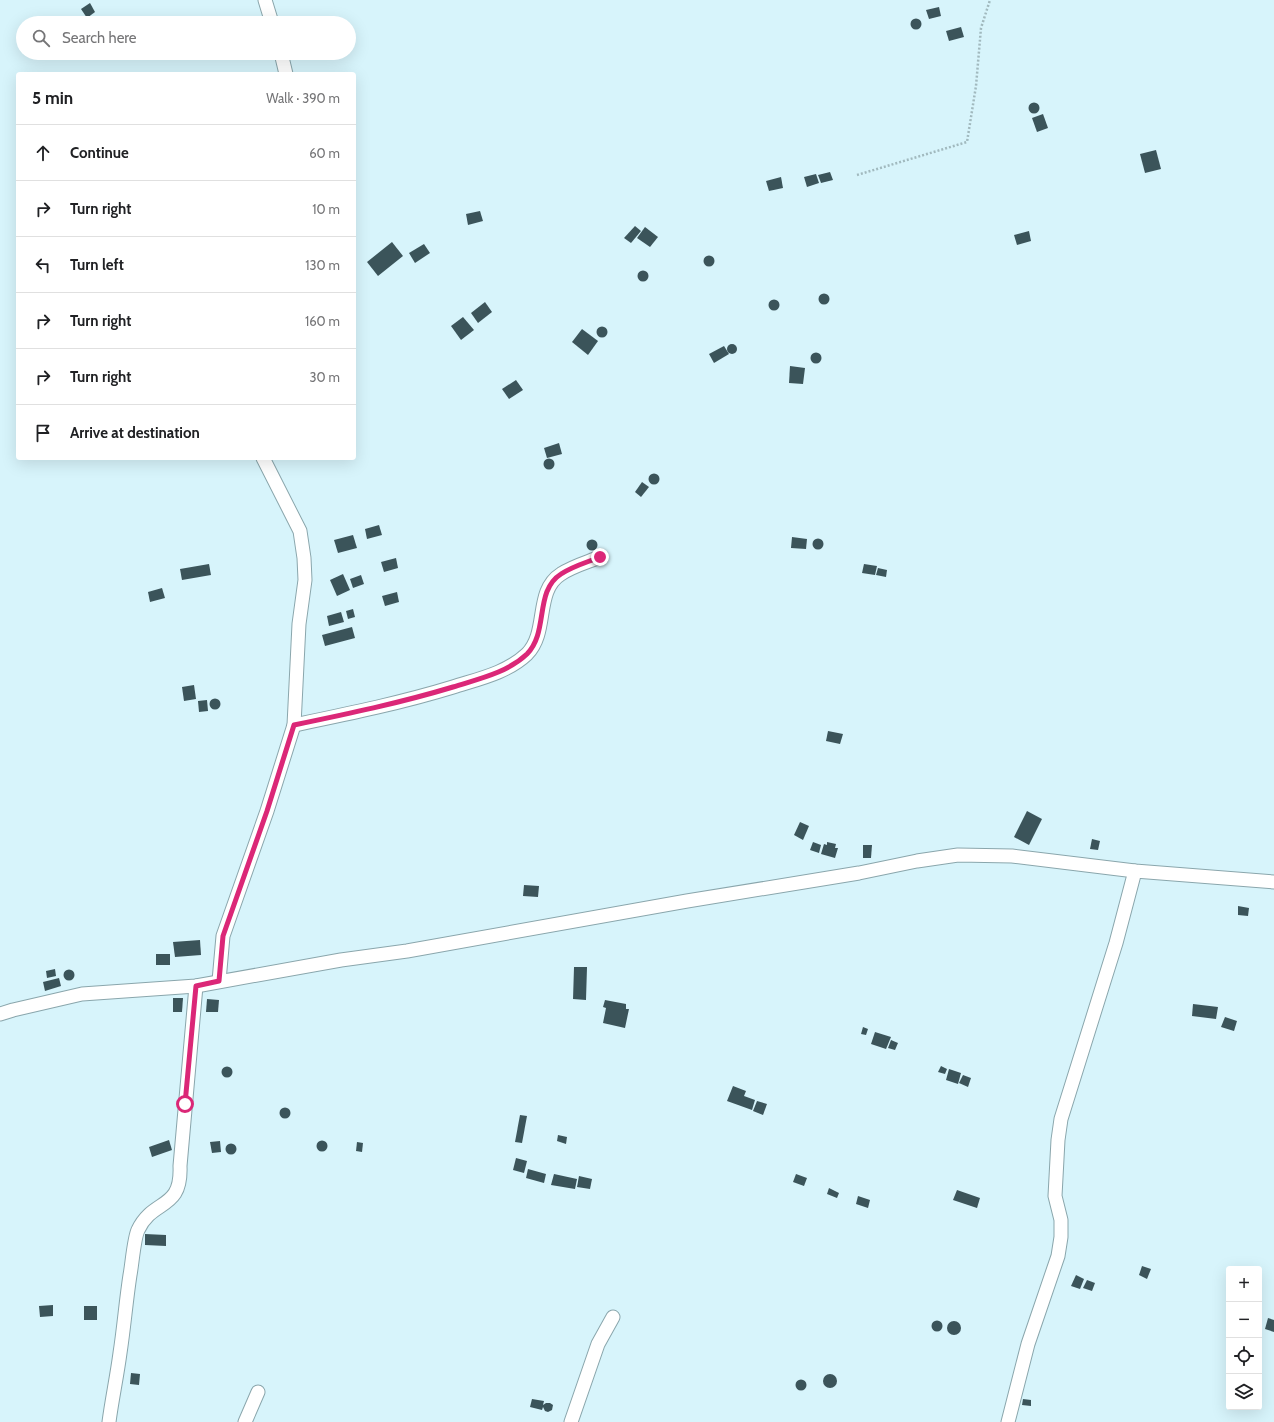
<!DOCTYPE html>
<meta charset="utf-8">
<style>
:root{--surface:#fff;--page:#f2f2f2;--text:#202124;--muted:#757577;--line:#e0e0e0}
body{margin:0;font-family:Cabin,sans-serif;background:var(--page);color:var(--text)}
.controls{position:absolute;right:12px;bottom:12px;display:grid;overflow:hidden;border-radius:4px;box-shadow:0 4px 16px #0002}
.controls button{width:36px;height:36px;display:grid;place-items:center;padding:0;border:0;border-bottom:1px solid var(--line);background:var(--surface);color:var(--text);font:20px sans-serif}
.stop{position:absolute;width:12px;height:12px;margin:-9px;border:3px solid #db2777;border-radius:50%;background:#fff}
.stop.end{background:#db2777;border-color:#fff;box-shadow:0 1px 4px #0008}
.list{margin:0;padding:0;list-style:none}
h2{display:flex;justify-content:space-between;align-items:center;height:52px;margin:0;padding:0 16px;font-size:17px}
h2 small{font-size:13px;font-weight:400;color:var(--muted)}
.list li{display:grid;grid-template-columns:26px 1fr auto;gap:12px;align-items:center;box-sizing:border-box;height:56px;padding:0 16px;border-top:1px solid var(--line)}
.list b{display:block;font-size:15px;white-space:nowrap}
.list em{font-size:13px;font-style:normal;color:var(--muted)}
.icon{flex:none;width:22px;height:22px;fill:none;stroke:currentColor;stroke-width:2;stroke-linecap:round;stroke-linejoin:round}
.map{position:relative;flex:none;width:1274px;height:1422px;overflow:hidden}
.search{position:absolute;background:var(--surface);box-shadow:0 4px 16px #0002;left:16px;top:16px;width:340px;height:44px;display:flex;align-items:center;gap:10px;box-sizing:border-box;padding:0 14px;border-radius:22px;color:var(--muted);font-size:15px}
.panel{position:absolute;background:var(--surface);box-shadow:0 4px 16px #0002;left:16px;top:72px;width:340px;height:388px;border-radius:4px}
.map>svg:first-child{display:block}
.building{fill:#3b545a}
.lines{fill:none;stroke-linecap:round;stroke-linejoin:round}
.street-casing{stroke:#8aa6ac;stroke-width:15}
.path{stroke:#a1b9be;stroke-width:2.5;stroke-dasharray:2 2;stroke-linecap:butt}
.street{stroke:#fff;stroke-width:13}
.route{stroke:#db2777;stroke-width:5}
</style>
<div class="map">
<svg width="1274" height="1422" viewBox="0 0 1274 1422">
<rect width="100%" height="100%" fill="#d7f4fb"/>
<g class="building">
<polygon points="90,3 95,12 87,18 81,9"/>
<polygon points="939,7 941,16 929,19 926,10"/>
<circle cx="916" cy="24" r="5.5"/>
<polygon points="961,27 964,37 949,41 946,31"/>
<circle cx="1034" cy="108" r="5.5"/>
<polygon points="1043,114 1048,128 1037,132 1032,118"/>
<polygon points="1156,150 1161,169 1145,173 1140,154"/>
<polygon points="830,172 833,180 821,183 818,175"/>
<polygon points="816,174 819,183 807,187 804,177"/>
<polygon points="781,177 783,188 769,191 766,181"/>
<polygon points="480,211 483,221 468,225 466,214"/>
<polygon points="635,226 641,231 631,243 624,238"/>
<polygon points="645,227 658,237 650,247 637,238"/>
<polygon points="1029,231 1031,241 1017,245 1014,235"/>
<polygon points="392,242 403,256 378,276 367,262"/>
<polygon points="424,244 430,253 415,263 409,253"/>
<circle cx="709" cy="261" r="5.5"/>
<circle cx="643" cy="276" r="5.5"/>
<circle cx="824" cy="299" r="5.5"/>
<circle cx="774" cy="305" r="5.5"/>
<polygon points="485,302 492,312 478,323 471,313"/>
<polygon points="463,317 474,330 461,340 451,326"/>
<circle cx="602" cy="332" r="5.5"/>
<polygon points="582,329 598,341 588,355 572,342"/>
<circle cx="732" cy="349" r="5"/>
<polygon points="724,346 729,354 714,363 709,354"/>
<circle cx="816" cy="358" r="5.5"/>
<polygon points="790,366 805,368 803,384 789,383"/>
<polygon points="516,380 523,390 509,399 502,389"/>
<polygon points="559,443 562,454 547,458 544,448"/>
<circle cx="549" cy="464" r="5.5"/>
<circle cx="654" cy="479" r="5.5"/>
<polygon points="642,482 649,487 641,497 635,492"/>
<polygon points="379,525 382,535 367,539 365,529"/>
<polygon points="353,535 357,548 338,553 334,540"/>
<polygon points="792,537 807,539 806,549 791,548"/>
<circle cx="818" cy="544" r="5.5"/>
<circle cx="592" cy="545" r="5.5"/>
<polygon points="396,558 398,568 384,572 381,562"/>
<polygon points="209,564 211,575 182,580 180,569"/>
<polygon points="864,564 877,566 875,575 862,573"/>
<polygon points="878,568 887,570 886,577 876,575"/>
<polygon points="343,574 350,590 337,596 330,580"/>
<polygon points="361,575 364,584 353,588 350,579"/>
<polygon points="162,588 165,598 150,602 148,592"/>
<polygon points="397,592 399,602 385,606 382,596"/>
<polygon points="353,609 355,617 348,619 346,611"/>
<polygon points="341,612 344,622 329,626 327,616"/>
<polygon points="352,627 355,638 325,646 322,635"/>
<polygon points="194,685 196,699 184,701 182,687"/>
<circle cx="215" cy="704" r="5.5"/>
<polygon points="207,700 208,711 199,712 198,701"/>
<polygon points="828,731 843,734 840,744 826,741"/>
<polygon points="1027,811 1042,819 1029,845 1014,837"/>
<polygon points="800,822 809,826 803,840 794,835"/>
<polygon points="1092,839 1100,841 1098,850 1090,849"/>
<polygon points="813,842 821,845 819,853 810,850"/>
<polygon points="827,842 836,844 835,848 838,848 835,858 821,854 824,844 827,845"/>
<polygon points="863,845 872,845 871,858 863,858"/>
<polygon points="524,885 539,886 538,897 523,896"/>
<polygon points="1238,906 1249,908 1248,916 1238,915"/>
<polygon points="200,940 201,955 175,957 173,942"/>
<rect x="156" y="954" width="14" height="11"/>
<polygon points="574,967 587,967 586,1000 573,999"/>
<polygon points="55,969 56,976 47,978 46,971"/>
<circle cx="69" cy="975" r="5.5"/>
<polygon points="59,978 61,986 45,991 43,982"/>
<polygon points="173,998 183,998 182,1012 173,1012"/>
<polygon points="207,999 219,1000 218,1012 206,1012"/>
<polygon points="605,1000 626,1004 626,1009 629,1009 625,1028 603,1023 606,1008 603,1007"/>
<polygon points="1193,1004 1218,1007 1216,1019 1192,1016"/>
<polygon points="1225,1017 1237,1021 1234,1031 1221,1027"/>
<polygon points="863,1027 868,1029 866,1035 861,1034"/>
<polygon points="875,1032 891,1037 886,1049 871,1044"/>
<polygon points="891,1040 898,1043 895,1050 888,1048"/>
<polygon points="941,1066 947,1069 945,1074 938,1072"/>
<circle cx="227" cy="1072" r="5.5"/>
<polygon points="949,1069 961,1073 958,1084 946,1080"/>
<polygon points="963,1075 971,1078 968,1087 959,1083"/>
<polygon points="733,1086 746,1091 744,1096 755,1100 752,1110 727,1101"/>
<polygon points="757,1101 767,1104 763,1115 753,1111"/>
<circle cx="285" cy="1113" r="5.5"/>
<polygon points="520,1115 527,1116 522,1143 515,1142"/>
<polygon points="558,1135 567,1137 566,1144 557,1141"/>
<polygon points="169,1140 172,1150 152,1157 149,1147"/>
<circle cx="322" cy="1146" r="5.5"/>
<polygon points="220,1141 221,1152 212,1153 210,1142"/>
<polygon points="357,1142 363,1143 362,1152 356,1151"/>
<circle cx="231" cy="1149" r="5.5"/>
<polygon points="516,1158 527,1161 524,1173 513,1170"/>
<polygon points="528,1169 546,1174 544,1183 526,1178"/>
<polygon points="554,1174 577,1179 575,1189 551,1185"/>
<polygon points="796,1174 807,1178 804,1186 793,1182"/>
<polygon points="579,1176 592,1179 590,1189 577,1187"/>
<polygon points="829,1188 839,1193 837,1198 827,1194"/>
<polygon points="957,1190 980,1198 977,1208 953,1200"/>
<polygon points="858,1196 870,1200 868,1208 856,1204"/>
<polygon points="145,1234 166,1235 166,1246 145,1245"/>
<polygon points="1142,1266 1151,1269 1147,1279 1139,1275"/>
<polygon points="1076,1275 1084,1279 1080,1289 1071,1286"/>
<polygon points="1087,1280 1095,1283 1092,1291 1083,1288"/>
<polygon points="53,1305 53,1316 40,1317 39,1306"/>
<rect x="84" y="1306" width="13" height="14"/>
<polygon points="1268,1318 1274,1320 1274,1332 1265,1329"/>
<circle cx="937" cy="1326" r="5.5"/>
<circle cx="954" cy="1328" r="7"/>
<polygon points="131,1373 140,1374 139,1385 130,1384"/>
<circle cx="830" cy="1381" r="7"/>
<circle cx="801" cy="1385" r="5.5"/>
<polygon points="532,1399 544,1401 543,1405 546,1403 550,1403 553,1405 552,1410 548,1412 545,1411 543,1407 542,1410 530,1407"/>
<polygon points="1023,1399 1031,1400 1031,1406 1022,1405"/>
</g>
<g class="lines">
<defs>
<g id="street">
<polyline points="265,0 272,23"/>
<polyline points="281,53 286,74"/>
<path d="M294,725C347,714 401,703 453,687C478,679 507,673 527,654C549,632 534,591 561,574C573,566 588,562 600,557"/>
<polyline points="219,981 223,936 267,811 294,725 299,624 305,580 304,558 300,531 263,458"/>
<polyline points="0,1014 13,1010 82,994 196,986 341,960 407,951 687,901 859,873 917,861 958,855 1012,856 1135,871 1274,882"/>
<path d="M109,1422C112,1399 117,1376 120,1353C124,1327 126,1301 130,1275C132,1265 134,1238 138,1230C153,1198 182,1211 180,1166L196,986"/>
<polyline points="245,1422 258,1392"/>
<polyline points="571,1422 598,1344 613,1317"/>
<polyline points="1008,1422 1028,1344 1058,1256 1061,1237 1061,1220 1055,1196 1058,1140 1061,1119 1116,943 1135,871"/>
</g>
</defs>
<use href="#street" class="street-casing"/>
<polyline class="path" points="857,175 967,142 976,86 981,28 990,0"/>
<use href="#street" class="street"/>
</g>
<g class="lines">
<path class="route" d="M185,1104L196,986L219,981L223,936L267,811L294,725C347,714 400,703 453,687C478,679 507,673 527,654C549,632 534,591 561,574C573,566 588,562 600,557"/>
</g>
</svg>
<div class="controls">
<button>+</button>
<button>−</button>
<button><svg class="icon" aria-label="locate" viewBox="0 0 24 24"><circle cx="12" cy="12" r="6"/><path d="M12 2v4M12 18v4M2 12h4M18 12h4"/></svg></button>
<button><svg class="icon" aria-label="layers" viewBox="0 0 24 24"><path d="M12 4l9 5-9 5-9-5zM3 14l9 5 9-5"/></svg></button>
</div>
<div class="stop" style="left:185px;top:1104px"></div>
<div class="stop end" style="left:600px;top:557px"></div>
<div class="search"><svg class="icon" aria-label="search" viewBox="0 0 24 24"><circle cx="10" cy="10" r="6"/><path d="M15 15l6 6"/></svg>Search here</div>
<section class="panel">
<h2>5 min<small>Walk · 390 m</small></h2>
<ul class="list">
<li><svg class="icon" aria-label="ahead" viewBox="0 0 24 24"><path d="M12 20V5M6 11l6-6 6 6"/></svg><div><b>Continue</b></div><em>60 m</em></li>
<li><svg class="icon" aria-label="right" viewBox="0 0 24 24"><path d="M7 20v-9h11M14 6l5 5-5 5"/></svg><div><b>Turn right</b></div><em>10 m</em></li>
<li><svg class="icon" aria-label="left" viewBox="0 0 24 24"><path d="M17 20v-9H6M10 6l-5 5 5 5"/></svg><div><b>Turn left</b></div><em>130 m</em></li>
<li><svg class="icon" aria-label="right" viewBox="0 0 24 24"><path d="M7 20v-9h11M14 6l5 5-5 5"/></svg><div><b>Turn right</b></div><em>160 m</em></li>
<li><svg class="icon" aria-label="right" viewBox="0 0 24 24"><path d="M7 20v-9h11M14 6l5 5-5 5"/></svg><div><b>Turn right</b></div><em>30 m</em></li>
<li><svg class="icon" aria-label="arrive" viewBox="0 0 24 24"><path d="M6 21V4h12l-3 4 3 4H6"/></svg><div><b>Arrive at destination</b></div></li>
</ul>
</section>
</div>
